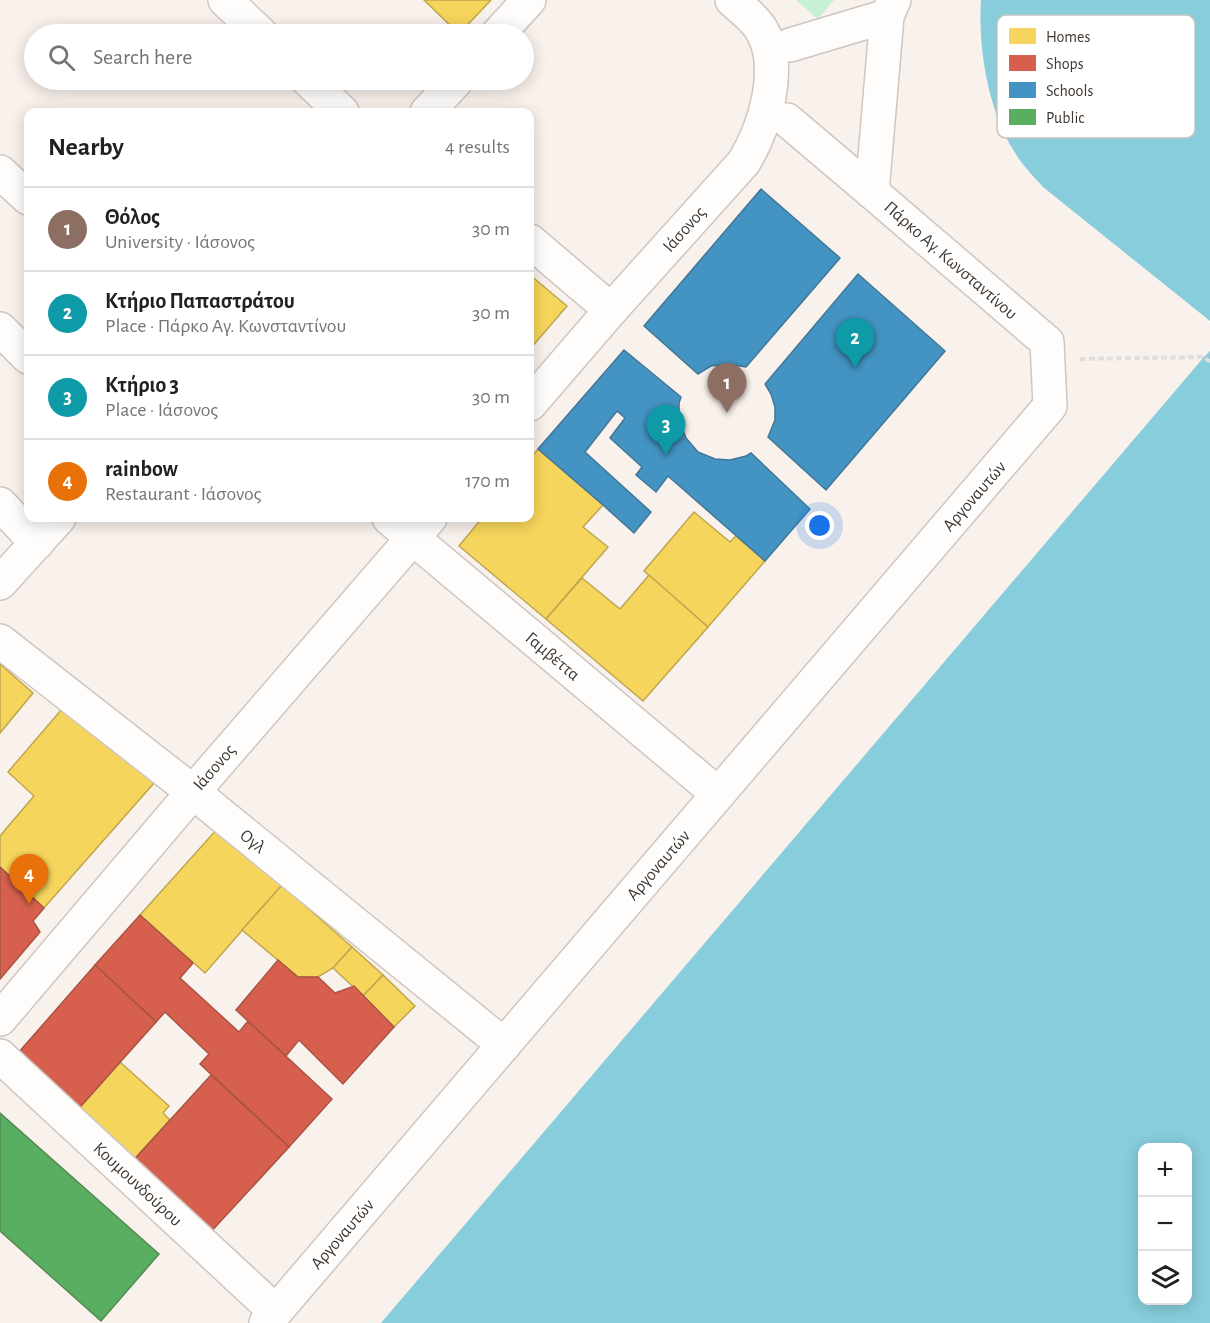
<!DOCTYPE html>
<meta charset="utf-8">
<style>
:root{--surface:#fff;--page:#f6f6f6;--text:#202124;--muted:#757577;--line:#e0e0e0;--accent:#2563eb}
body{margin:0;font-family:"Alegreya Sans",sans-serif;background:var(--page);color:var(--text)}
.controls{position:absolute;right:18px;bottom:18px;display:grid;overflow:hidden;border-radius:12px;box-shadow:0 3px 15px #0003}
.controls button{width:54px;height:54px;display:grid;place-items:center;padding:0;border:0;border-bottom:2px solid var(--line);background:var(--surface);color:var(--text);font:30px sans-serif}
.you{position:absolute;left:820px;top:526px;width:21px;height:21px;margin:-15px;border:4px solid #fff;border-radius:50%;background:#1a73e8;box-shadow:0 0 0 9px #1a73e833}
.badge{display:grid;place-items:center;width:39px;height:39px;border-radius:50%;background:var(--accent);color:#fff;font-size:20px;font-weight:700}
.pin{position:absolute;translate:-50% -50px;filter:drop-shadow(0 2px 3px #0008)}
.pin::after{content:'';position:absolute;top:32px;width:21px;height:18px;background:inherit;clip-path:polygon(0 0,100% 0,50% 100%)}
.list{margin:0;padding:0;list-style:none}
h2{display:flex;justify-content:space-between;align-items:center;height:78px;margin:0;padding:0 24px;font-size:26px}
h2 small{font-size:20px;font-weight:400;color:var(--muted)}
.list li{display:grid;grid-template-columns:39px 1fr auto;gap:18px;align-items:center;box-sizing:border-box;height:84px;padding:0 24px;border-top:2px solid var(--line)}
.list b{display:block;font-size:22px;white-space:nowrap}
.list p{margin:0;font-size:20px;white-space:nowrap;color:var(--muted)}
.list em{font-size:20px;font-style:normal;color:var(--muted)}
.icon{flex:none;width:33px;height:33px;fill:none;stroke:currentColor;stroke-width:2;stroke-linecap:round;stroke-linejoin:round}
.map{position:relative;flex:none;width:1210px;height:1323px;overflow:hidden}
.search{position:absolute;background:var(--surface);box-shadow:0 3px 15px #0003;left:24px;top:24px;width:510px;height:66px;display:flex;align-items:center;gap:15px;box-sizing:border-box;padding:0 21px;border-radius:33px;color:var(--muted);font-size:22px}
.panel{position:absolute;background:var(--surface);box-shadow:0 3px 15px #0003;left:24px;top:108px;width:510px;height:414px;border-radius:12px}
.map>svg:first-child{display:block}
.green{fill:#c8f0d5}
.water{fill:#87cddb;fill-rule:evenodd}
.homes{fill:#f6d55c;stroke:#bfa64f;stroke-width:1.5}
.shops{fill:#d6604d;stroke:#a95444;stroke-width:1.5}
.schools{fill:#4393c3;stroke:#427797;stroke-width:1.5}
.public{fill:#5aae61;stroke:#528a52;stroke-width:1.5}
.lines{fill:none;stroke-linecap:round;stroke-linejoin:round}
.minor-casing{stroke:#cec6c1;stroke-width:36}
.major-casing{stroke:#cec6c1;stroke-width:36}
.path{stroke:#e1dedd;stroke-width:4;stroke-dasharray:6 3;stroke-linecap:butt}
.minor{stroke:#fefdfc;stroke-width:33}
.major{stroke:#fefdfc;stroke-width:33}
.labels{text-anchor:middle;stroke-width:6;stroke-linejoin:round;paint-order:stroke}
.street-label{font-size:18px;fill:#403730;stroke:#fff}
.key{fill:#fff;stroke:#c6c3c1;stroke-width:1.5}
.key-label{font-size:16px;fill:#403730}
</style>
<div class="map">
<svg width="1210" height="1323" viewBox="0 0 1210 1323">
<rect width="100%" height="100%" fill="#f9f1ec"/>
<polygon class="green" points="796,0 834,0 818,19"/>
<g class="water">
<path d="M981,0H1210V321L1043,187C1033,176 1022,165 1014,151C988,110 978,48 981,0Z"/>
<path d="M1210,351V1323H381L1204,357ZM1142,1148H1188V1300H1142Z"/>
</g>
<g class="homes">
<polygon points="424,0 491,0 459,34"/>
<polygon points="530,275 567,306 530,349"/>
<polygon points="538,449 603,505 583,527 608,547 546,619 459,546 482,518 530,518 530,459"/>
<polygon points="694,512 730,542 736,536 765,561 708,627 644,571"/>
<polygon points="649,575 708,627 643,701 546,619 582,578 620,609"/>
<polygon points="0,664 33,693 0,733"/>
<polygon points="62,709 154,783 44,908 0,867 0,836 34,796 8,772"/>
<polygon points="218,828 282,885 205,973 140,915"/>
<polygon points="282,885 352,947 333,968 318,977 298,977 242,930"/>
<polygon points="352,947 383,975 363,996 333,968"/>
<polygon points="383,975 415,1006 394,1027 363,996"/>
<polygon points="120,1062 169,1106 163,1113 170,1120 130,1164 74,1114"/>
</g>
<g class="shops">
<polygon points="0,867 44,908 33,921 40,932 0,979"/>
<polygon points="140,915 193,963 180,978 239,1032 248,1021 332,1099 289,1147 200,1064 209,1054 165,1012 156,1022 95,965"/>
<polygon points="278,960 298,977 318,977 335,993 354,986 394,1027 343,1084 299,1040 286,1056 236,1010"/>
<polygon points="95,965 156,1022 74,1114 12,1060"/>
<polygon points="211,1075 289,1147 208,1235 130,1164"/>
</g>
<g class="schools">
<polygon points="761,189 840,258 746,367 727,364 711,366 698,374 644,326"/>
<polygon points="858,274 945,351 826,490 768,437 775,420 775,407 771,394 765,384"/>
<polygon points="624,350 681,397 679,403 679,420 686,438 698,452 715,459 730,460 746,456 751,453 810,509 765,561 668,476 656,492 636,475 642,467 610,438 625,418 617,411 585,452 651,512 634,533 603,505 538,449"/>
</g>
<polygon class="public" points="0,1113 159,1254 101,1321 0,1231"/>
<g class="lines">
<defs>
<g id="minor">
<polyline points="225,0 261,34"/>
<polyline points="790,45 887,16"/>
<polyline points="308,80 342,112"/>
<polyline points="787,120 872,192"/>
<polyline points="0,172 28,198"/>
<polyline points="530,241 611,310"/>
<polyline points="0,329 28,357"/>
<polyline points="0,504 37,543"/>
<polyline points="389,518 718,794"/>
<polyline points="0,641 193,792 504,1045"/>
<polyline points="0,1056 275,1311"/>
<polyline points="266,1323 1050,406 1047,342 872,192 887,16 894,0"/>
</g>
<g id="major">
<polyline points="498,34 529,0"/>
<polyline points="427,112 457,80"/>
<path d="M530,404L611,310L744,162C765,127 784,67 761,29C754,18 742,9 732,0"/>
<polyline points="0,583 59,518"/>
<polyline points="0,1019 193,792 430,518"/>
</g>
</defs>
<use href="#minor" class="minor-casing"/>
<use href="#major" class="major-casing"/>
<polyline class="path" points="1080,359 1204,357 1210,362"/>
<use href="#minor" class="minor"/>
<use href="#major" class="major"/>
</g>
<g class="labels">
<g class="street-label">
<text transform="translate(684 229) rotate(-48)" y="6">Ιάσονος</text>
<text transform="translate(951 260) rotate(41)" y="6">Πάρκο Αγ. Κωνσταντίνου</text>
<text transform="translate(974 496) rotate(-49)" y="6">Αργοναυτών</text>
<text transform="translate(553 656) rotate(40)" y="6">Γαμβέττα</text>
<text transform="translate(214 767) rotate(-49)" y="6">Ιάσονος</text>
<text transform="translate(253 841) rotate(39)" y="6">Ογλ</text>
<text transform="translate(658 865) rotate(-49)" y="6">Αργοναυτών</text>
<text transform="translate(138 1184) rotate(43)" y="6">Κουμουνδούρου</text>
<text transform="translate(342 1234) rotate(-49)" y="6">Αργοναυτών</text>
</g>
</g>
<rect x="997" y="15" width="198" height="123" rx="9" class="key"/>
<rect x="1009" y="28" width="27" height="16" fill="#f6d55c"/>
<rect x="1009" y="55" width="27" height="16" fill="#d6604d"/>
<rect x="1009" y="82" width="27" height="16" fill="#4393c3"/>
<rect x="1009" y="109" width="27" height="16" fill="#5aae61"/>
<g class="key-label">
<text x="1046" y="42">Homes</text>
<text x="1046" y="69">Shops</text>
<text x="1046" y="96">Schools</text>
<text x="1046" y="123">Public</text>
</g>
</svg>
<div class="controls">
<button>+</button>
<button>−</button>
<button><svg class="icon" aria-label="layers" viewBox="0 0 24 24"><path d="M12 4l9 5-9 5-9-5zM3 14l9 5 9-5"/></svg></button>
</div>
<div class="you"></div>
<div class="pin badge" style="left:727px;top:413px;background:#8d6e63">1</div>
<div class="pin badge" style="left:855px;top:368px;background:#0f9aa8">2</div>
<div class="pin badge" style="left:666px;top:455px;background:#0f9aa8">3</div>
<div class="pin badge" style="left:29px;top:904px;background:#e8710a">4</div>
<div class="search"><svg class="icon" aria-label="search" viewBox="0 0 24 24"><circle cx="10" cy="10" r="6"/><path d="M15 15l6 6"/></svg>Search here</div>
<section class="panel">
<h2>Nearby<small>4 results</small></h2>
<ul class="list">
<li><span class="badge" style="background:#8d6e63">1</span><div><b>Θόλος</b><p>University · Ιάσονος</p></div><em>30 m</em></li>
<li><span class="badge" style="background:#0f9aa8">2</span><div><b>Κτήριο Παπαστράτου</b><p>Place · Πάρκο Αγ. Κωνσταντίνου</p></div><em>30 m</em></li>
<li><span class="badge" style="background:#0f9aa8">3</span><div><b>Κτήριο 3</b><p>Place · Ιάσονος</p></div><em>30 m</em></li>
<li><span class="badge" style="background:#e8710a">4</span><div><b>rainbow</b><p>Restaurant · Ιάσονος</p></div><em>170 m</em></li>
</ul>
</section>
</div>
